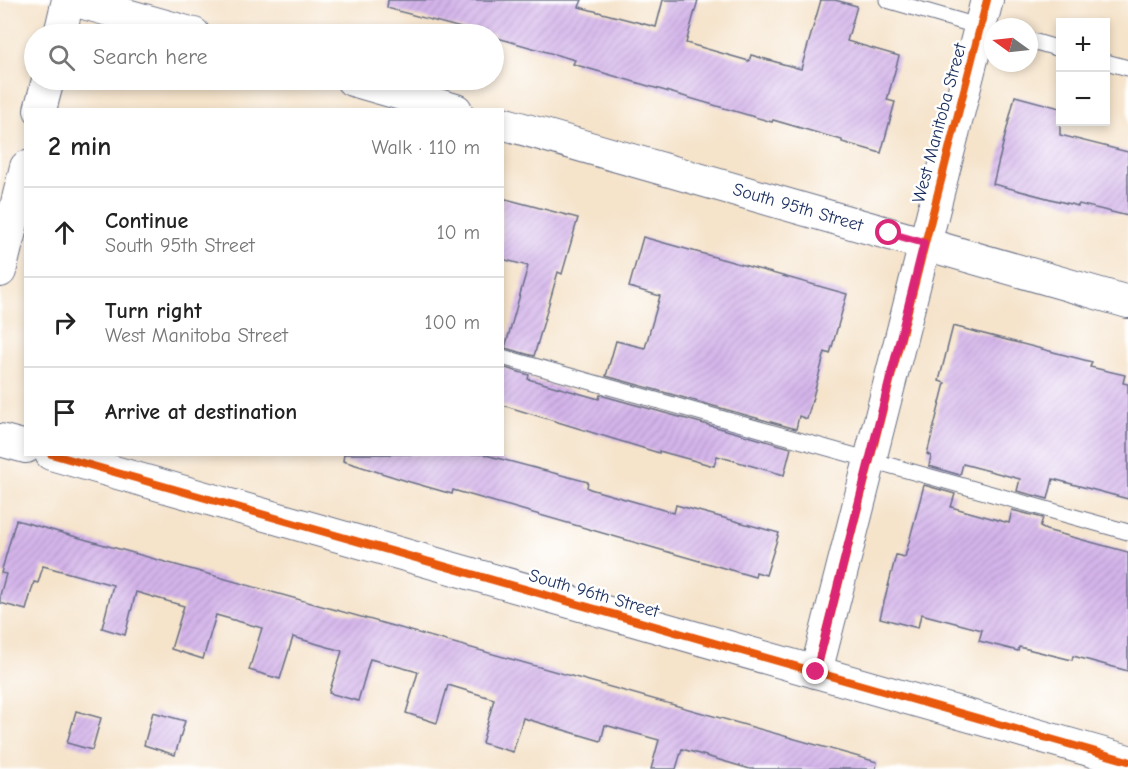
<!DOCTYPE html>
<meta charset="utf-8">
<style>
:root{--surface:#fff;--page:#f6f6f6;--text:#222;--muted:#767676;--line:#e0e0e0}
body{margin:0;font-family:"Comic Neue",sans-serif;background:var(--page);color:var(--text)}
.controls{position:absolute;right:18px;top:18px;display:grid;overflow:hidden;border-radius:0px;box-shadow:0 3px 9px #0003}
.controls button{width:54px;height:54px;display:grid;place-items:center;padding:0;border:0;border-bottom:2px solid var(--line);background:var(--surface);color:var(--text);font:30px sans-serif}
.compass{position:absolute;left:984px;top:18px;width:54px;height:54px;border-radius:50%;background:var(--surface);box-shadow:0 3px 9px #0003;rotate:285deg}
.stop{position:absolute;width:18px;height:18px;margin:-14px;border:4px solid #db2777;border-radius:50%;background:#fff}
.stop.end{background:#db2777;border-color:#fff;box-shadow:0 2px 6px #0008}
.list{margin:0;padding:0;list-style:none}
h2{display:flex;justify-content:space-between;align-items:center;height:78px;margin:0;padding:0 24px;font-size:26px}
h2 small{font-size:20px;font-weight:400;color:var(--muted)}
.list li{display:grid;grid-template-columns:39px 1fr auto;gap:18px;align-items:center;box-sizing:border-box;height:90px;padding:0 24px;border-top:2px solid var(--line)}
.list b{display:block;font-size:22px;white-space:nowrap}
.list p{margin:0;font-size:20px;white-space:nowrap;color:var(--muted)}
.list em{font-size:20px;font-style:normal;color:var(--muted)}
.icon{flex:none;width:33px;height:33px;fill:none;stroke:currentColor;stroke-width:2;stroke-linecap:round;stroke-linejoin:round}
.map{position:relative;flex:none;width:1128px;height:769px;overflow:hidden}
.search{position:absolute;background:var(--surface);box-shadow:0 3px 9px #0003;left:24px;top:24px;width:480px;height:66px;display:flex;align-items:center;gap:15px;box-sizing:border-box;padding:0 21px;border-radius:33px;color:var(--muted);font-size:22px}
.panel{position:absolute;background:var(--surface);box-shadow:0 3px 9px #0003;left:24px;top:108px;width:480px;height:348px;border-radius:0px}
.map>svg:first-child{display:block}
.building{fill:url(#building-hatch)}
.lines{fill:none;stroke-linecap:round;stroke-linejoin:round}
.service-casing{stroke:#676e84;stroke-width:17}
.minor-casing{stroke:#676e84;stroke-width:34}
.service{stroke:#fff;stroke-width:15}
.minor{stroke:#fff;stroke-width:32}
.cycleway-casing{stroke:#fff;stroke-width:11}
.cycleway{stroke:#e8590c;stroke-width:8}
.route{stroke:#db2777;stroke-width:8}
.labels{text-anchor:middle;stroke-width:5;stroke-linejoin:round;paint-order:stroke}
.street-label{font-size:18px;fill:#1b2f5e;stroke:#fff}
</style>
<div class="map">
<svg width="1128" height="769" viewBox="0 0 1128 769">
<defs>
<pattern id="building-hatch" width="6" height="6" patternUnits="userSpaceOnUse" patternTransform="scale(1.5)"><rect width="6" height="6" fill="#d4b4ea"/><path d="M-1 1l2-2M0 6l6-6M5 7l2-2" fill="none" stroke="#b59bcb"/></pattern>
</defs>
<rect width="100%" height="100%" fill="#fff"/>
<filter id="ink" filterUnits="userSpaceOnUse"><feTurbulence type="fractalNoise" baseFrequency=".0167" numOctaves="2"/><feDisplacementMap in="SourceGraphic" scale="12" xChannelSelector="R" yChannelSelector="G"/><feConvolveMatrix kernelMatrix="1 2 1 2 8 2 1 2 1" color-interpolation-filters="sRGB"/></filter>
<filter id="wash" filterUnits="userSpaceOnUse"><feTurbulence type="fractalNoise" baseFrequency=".008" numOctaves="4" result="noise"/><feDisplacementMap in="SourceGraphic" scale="24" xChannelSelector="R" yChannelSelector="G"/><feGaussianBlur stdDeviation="1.35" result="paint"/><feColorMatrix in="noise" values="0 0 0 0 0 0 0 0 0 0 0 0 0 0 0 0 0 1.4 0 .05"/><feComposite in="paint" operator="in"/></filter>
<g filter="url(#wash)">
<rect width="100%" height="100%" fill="#f5e3ca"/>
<g id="blocks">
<g class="building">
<polygon points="388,0 582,0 579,7 656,27 663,0 698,0 686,43 749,61 751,55 801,69 821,0 835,0 857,6 847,41 899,56 887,100 895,102 881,153 842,142 842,140 773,120 772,122 573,64 575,60 494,37 494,34 483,34 387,8"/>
<polygon points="1015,96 1060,108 1060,135 1128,152 1128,216 1079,204 1078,206 993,184"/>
<polygon points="502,198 578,218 562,274 558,272 534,356 505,348 528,266 502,259"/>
<polygon points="643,237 847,294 830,354 825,352 807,419 799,416 796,429 606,376 616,341 645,348 660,296 629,287"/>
<polygon points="953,326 1092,362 1090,367 1125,375 1123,383 1128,384 1128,499 1053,479 1048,499 1017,491 1020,479 963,464 960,475 929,466 931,456 927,454 945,383 939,381"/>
<polygon points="502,367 529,375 528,379 599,399 600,395 791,448 784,475 717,456 714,466 659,451 659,453 502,405"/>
<polygon points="344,454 482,454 588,482 587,487 590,489 674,513 676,505 779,533 766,575 756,572 755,577 453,490 452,494 410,482 343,461"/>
<polygon points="924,485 955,494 951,507 1009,523 1012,510 1043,518 1040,527 1046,530 1128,552 1128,671 1073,656 1072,660 1019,647 1018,651 979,641 982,630 921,614 918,628 880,618 896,555 905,557"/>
<polygon points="16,520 877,762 876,769 750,769 682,749 676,769 651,769 659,740 605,725 601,741 523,718 513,752 482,743 494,699 448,685 437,723 406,713 418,672 370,659 358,701 329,693 342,651 293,637 280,679 249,670 262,628 216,615 203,659 171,649 184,606 136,592 125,635 102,628 113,585 43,566 38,583 34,582 26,610 0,603 0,595 6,574 1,573"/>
<polygon points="76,711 101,718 92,750 67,743"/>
<polygon points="153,712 185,721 175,755 144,745"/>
</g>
</g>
</g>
<g filter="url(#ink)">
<use href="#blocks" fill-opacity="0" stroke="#676e84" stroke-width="1.5"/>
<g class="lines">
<defs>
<g id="service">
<polyline points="887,0 984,28"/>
<polyline points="1029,40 1060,49"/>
<polyline points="1106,62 1128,68"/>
<polyline points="502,357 1128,532"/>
</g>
<g id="minor">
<polyline points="73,0 194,34"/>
<polyline points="60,34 68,0"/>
<polyline points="352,80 456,110"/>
<polyline points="40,110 48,80"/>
<polyline points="502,123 1128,302"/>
<polyline points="0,271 26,167"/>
<polyline points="0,440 26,447"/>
<polyline points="51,454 1128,761"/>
<polyline points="816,672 987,0"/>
</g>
</defs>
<use href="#service" class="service-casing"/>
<use href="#minor" class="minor-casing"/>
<use href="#service" class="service"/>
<use href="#minor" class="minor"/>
<defs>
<g id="cycleway">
<polyline points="51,454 1128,761"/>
<polyline points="816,672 987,0"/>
</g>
</defs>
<use href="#cycleway" class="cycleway-casing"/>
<use href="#cycleway" class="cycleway"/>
</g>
</g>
<g class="lines" filter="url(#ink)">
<polyline class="route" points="816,672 924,243 889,233"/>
</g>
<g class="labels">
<g class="street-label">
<text transform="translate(939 123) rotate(-75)" y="6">West Manitoba Street</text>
<text transform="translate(798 207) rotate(16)" y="6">South 95th Street</text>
<text transform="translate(594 593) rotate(16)" y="6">South 96th Street</text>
</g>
</g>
</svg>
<div class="controls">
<button>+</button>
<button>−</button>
</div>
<svg class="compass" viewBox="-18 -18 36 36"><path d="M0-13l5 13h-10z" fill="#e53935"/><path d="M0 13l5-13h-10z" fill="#767676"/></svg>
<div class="stop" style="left:889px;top:233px"></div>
<div class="stop end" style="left:816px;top:672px"></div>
<div class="search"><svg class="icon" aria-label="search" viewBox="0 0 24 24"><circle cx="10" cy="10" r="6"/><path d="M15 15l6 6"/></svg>Search here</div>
<section class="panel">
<h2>2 min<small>Walk · 110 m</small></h2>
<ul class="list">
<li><svg class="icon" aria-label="ahead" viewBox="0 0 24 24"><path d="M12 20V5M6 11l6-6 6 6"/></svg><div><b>Continue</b><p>South 95th Street</p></div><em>10 m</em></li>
<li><svg class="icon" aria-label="right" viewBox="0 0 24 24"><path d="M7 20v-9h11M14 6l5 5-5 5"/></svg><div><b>Turn right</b><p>West Manitoba Street</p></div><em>100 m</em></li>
<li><svg class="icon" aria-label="arrive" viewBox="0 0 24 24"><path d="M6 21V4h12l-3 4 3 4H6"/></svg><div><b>Arrive at destination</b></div></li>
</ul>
</section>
</div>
